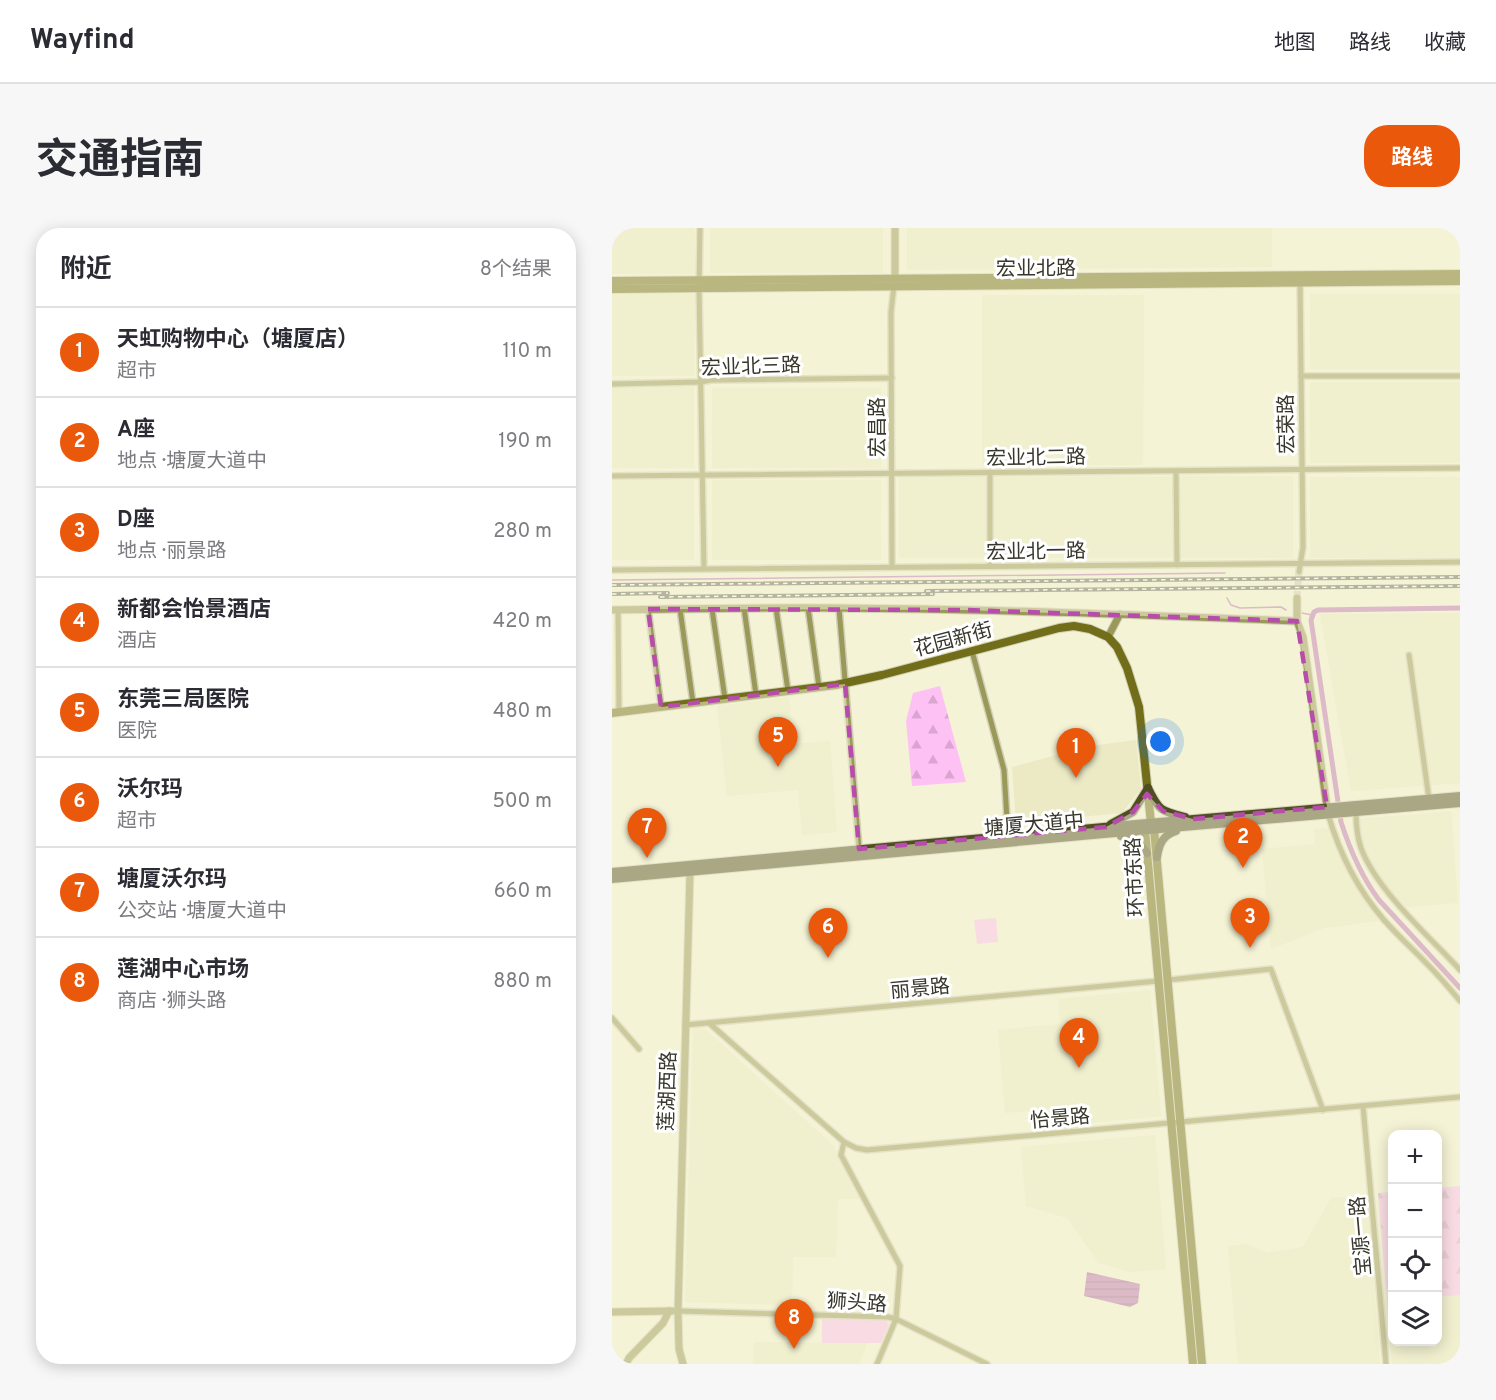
<!DOCTYPE html>
<html lang="zh">
<meta charset="utf-8">
<style>
:root{--surface:#fff;--page:#f7f7f7;--text:#2b2b33;--muted:#7c7c81;--line:#e1e1e2;--accent:#ea580c}
body{margin:0;font-family:Overpass,"Noto Sans SC",sans-serif;background:var(--page);color:var(--text)}
.controls{position:absolute;right:18px;bottom:18px;display:grid;overflow:hidden;border-radius:12px;box-shadow:0 3px 15px #0003}
.controls button{width:54px;height:54px;display:grid;place-items:center;padding:0;border:0;border-bottom:2px solid var(--line);background:var(--surface);color:var(--text);font:30px sans-serif}
.you{position:absolute;left:549px;top:514px;width:21px;height:21px;margin:-15px;border:4px solid #fff;border-radius:50%;background:#1a73e8;box-shadow:0 0 0 9px #1a73e833}
.badge{display:grid;place-items:center;width:39px;height:39px;border-radius:50%;background:var(--accent);color:#fff;font-size:20px;font-weight:700}
.pin{position:absolute;translate:-50% -50px;filter:drop-shadow(0 2px 3px #0008)}
.pin::after{content:'';position:absolute;top:32px;width:21px;height:18px;background:inherit;clip-path:polygon(0 0,100% 0,50% 100%)}
.list{margin:0;padding:0;list-style:none}
h2{display:flex;justify-content:space-between;align-items:center;height:78px;margin:0;padding:0 24px;font-size:26px}
h2 small{font-size:20px;font-weight:400;color:var(--muted)}
.list li{display:grid;grid-template-columns:39px 1fr auto;gap:18px;align-items:center;box-sizing:border-box;height:90px;padding:0 24px;border-top:2px solid var(--line)}
.list b{display:block;font-size:22px;white-space:nowrap}
.list p{margin:0;font-size:20px;white-space:nowrap;color:var(--muted)}
.list em{font-size:20px;font-style:normal;color:var(--muted)}
.icon{flex:none;width:33px;height:33px;fill:none;stroke:currentColor;stroke-width:2;stroke-linecap:round;stroke-linejoin:round}
.map{position:relative;flex:none;width:848px;height:1136px;overflow:hidden;border-radius:24px}
header{display:flex;align-items:center;gap:36px;box-sizing:border-box;height:84px;padding:0 30px;background:var(--surface);border-bottom:2px solid var(--line)}
header strong{font-size:28px}
nav{display:flex;gap:33px;margin-inline-start:auto;font-size:21px}
.intro{display:flex;align-items:center;justify-content:space-between;box-sizing:border-box;height:144px;padding:0 36px}
h1{margin:0;font-size:42px}
.button{padding:15px 27px;border-radius:24px;background:var(--accent);color:#fff;font-size:21px;font-weight:700}
main{display:flex;gap:36px;padding:0 36px}
aside{flex:1;background:var(--surface);border-radius:24px;box-shadow:0 3px 15px #0003}
.map>svg:first-child{display:block}
.built{fill:#ebeac5}
.green{fill:#fec1f4}
.forest{fill:url(#forest-firs)}
.water{fill:url(#water-rules)}
.lines{fill:none;stroke-linecap:round;stroke-linejoin:round}
.stream{stroke:#c176b6;stroke-width:1.5}
.canal{stroke:#c176b6;stroke-width:5}
.tertiary-tunnel{stroke:#cecdb4;stroke-width:7;stroke-dasharray:7 3.5;stroke-linecap:butt}
.minor-casing{stroke:#d2d1b7;stroke-width:8}
.tertiary-casing{stroke:#d2d1b7;stroke-width:9}
.secondary-casing{stroke:#d2d1b7;stroke-width:10}
.primary-casing{stroke:#d2d1b7;stroke-width:10}
.minor{stroke:#9b995a;stroke-width:5}
.tertiary{stroke:#9b995a;stroke-width:7}
.secondary{stroke:#716d19;stroke-width:8}
.primary{stroke:#504d22;stroke-width:8}
.rail-casing{stroke:#696858;stroke-width:4}
.rail{stroke:#fff;stroke-width:1.5;stroke-dasharray:4.5;stroke-linecap:butt}
.marked{fill:none;stroke:#b84cac;stroke-width:4.5;stroke-dasharray:12 8;stroke-linejoin:round}
.labels{text-anchor:middle;stroke-width:6;stroke-linejoin:round;paint-order:stroke}
.street-label{font-size:20px;fill:#38372c;stroke:#fff}
</style>
<header>
<strong>Wayfind</strong>
<nav><a>地图</a><a>路线</a><a>收藏</a></nav>
</header>
<div class="intro"><h1>交通指南</h1><a class="button">路线</a></div>
<main>
<aside>
<h2>附近<small>8个结果</small></h2>
<ul class="list">
<li><span class="badge">1</span><div><b>天虹购物中心（塘厦店）</b><p>超市</p></div><em>110 m</em></li>
<li><span class="badge">2</span><div><b>A座</b><p>地点 · 塘厦大道中</p></div><em>190 m</em></li>
<li><span class="badge">3</span><div><b>D座</b><p>地点 · 丽景路</p></div><em>280 m</em></li>
<li><span class="badge">4</span><div><b>新都会怡景酒店</b><p>酒店</p></div><em>420 m</em></li>
<li><span class="badge">5</span><div><b>东莞三局医院</b><p>医院</p></div><em>480 m</em></li>
<li><span class="badge">6</span><div><b>沃尔玛</b><p>超市</p></div><em>500 m</em></li>
<li><span class="badge">7</span><div><b>塘厦沃尔玛</b><p>公交站 · 塘厦大道中</p></div><em>660 m</em></li>
<li><span class="badge">8</span><div><b>莲湖中心市场</b><p>商店 · 狮头路</p></div><em>880 m</em></li>
</ul>
</aside>
<div class="map">
<svg width="848" height="1136" viewBox="0 0 848 1136">
<defs>
<pattern id="forest-firs" width="22" height="20" patternUnits="userSpaceOnUse" patternTransform="scale(1.5)"><rect width="22" height="20" fill="#fec1f4"/><path d="M5 1l3.5 6h-7zM16 11l3.5 6h-7z" fill="#daa6d1"/></pattern>
<pattern id="water-rules" width="6" height="5" patternUnits="userSpaceOnUse" patternTransform="scale(1.5)"><rect width="6" height="5" fill="#c176b6"/><path d="M0 2.5h6" fill="none" stroke="#9e6294"/></pattern>
</defs>
<rect width="100%" height="100%" fill="#f4f3d6"/>
<g class="built">
<rect x="0" y="0" width="83" height="46"/>
<rect x="98" y="0" width="173" height="45"/>
<polygon points="295,0 660,0 660,39 295,42"/>
<polygon points="0,66 83,66 82,148 0,148"/>
<rect x="698" y="66" width="150" height="75"/>
<polygon points="370,67 532,67 531,237 370,237"/>
<rect x="698" y="154" width="150" height="81"/>
<polygon points="82,159 82,240 0,240 0,160"/>
<rect x="100" y="160" width="169" height="80"/>
<polygon points="681,248 681,330 287,330 287,249"/>
<rect x="698" y="249" width="150" height="81"/>
<rect x="0" y="252" width="82" height="80"/>
<rect x="100" y="252" width="169" height="80"/>
<polygon points="848,385 848,555 739,563 708,386"/>
<polygon points="177,469 181,516 218,513 225,604 190,607 186,562 115,568 105,478"/>
<polygon points="524,512 529,561 510,585 404,595 400,539 478,518"/>
<polygon points="839,583 846,675 793,679 772,654 752,620 748,604 747,591"/>
<polygon points="717,600 734,642 751,668 768,693 712,700 659,721 650,621 703,616 702,601"/>
<polygon points="538,762 549,888 457,897 455,879 393,885 386,802 448,796 446,771"/>
<polygon points="81,800 93,801 222,918 249,971 226,971 224,1029 181,1029 180,1077 73,1074"/>
<polygon points="543,907 554,1041 517,1044 487,1035 455,990 414,978 409,919"/>
<polygon points="755,967 768,1136 626,1136 616,1018 635,1016 655,1025 691,1019 719,970"/>
<polygon points="780,1060 780,1114 826,1114 826,1069 848,1067 848,1136 780,1136 774,1061"/>
<polygon points="142,1114 210,1115 255,1115 247,1136 141,1136"/>
</g>
<g class="green">
<polygon points="384,690 386,714 365,716 362,692"/>
<polygon points="210,1091 273,1092 277,1096 269,1115 210,1115"/>
</g>
<g class="forest">
<polygon points="328,458 354,554 300,558 294,493 301,465"/>
<polygon points="848,958 848,1067 826,1069 826,960"/>
<polygon points="780,964 780,1060 774,1061 766,965"/>
</g>
<polygon class="water" points="475,1044 528,1056 526,1075 518,1079 472,1068"/>
<g class="lines">
<g class="stream">
<polyline points="0,352 613,345"/>
<polyline points="615,370 619,377 628,380 669,379 674,382"/>
<polyline points="690,385 700,387"/>
</g>
<path class="canal" d="M848,380L706,382L702,384L699,392L729,594C738,622 749,648 767,672L848,760"/>
<polyline class="tertiary-tunnel" points="685,370 687,344"/>
<defs>
<g id="minor">
<polyline points="88,0 87,60 92,341"/>
<polyline points="689,148 848,148"/>
<polyline points="0,156 89,154 99,152 280,150"/>
<polyline points="564,243 565,337"/>
<polyline points="0,248 848,240"/>
<polyline points="378,338 378,244"/>
<polyline points="280,339 279,84 282,58"/>
<polyline points="0,342 848,334"/>
<polyline points="687,344 691,319 688,52"/>
<polyline points="132,380 144,467"/>
<polyline points="164,380 176,463"/>
<polyline points="196,380 207,459"/>
<polyline points="227,380 247,621"/>
<polyline points="36,381 49,479"/>
<polyline points="68,381 81,475"/>
<polyline points="100,381 113,471"/>
<polyline points="6,382 7,484"/>
<polyline points="360,423 392,542 396,608"/>
<polyline points="797,427 817,571"/>
<path d="M744,584C744,596 745,608 749,620C765,663 817,708 848,742"/>
<path d="M716,586C727,624 746,662 772,692C786,708 802,722 817,738C828,749 838,761 848,773"/>
<polyline points="556,752 659,741 711,882"/>
<polyline points="0,790 27,821"/>
<polyline points="97,795 232,914 244,920 255,922 848,869"/>
<polyline points="73,797 546,753"/>
<polyline points="751,878 774,1136"/>
<polyline points="232,914 229,927 288,1038 284,1091 265,1136"/>
<polyline points="66,1083 276,1089 284,1091 375,1136"/>
</g>
<g id="tertiary">
<polyline points="283,54 283,0"/>
<polyline points="685,370 685,393 691,409 694,430 715,579"/>
<path d="M0,382C76,381 151,379 227,380C379,381 532,387 685,393"/>
<polyline points="496,409 508,386"/>
<polyline points="0,1084 60,1083"/>
<polyline points="14,1136 17,1130 51,1095 57,1083"/>
<polyline points="71,1136 67,1121 66,1083 78,644"/>
</g>
<g id="secondary">
<polyline points="0,53 848,46"/>
<polyline points="0,61 848,53"/>
<polyline points="0,485 224,457 270,447 447,400 462,398 478,401 496,409 505,419 515,440 527,479 539,595 542,601 590,1136"/>
<polyline points="536,598 533,602 581,1136"/>
</g>
<g id="primary">
<path d="M536,560C547,583 549,583 573,589"/>
<polyline points="499,596 521,584 536,560"/>
<polyline points="509,608 523,611 535,625"/>
<path d="M545,629C547,616 551,607 564,603"/>
<polyline points="0,644 524,596 848,568"/>
<polyline points="0,651 525,603 848,575"/>
</g>
</defs>
<use href="#minor" class="minor-casing"/>
<use href="#tertiary" class="tertiary-casing"/>
<use href="#secondary" class="secondary-casing"/>
<use href="#primary" class="primary-casing"/>
<use href="#minor" class="minor"/>
<use href="#tertiary" class="tertiary"/>
<use href="#secondary" class="secondary"/>
<use href="#primary" class="primary"/>
<defs>
<g id="rail">
<polyline points="0,357 848,349"/>
<polyline points="314,363 848,358"/>
<polyline points="0,366 56,365"/>
<polyline points="48,369 321,366"/>
</g>
</defs>
<use href="#rail" class="rail-casing"/>
<use href="#rail" class="rail"/>
</g>
<path d="M0 0H848V1136H0ZM36,381L353,382L685,393L715,579L581,591L551,583L535,566L521,584L494,599L247,621L233,456L49,479Z" fill="#f4f3d6" fill-opacity=".55" fill-rule="evenodd"/>
<path class="marked" d="M36,381L353,382L685,393L715,579L581,591L551,583L535,566L521,584L494,599L247,621L233,456L49,479Z"/>
<g class="labels">
<g class="street-label">
<text x="424" y="47">宏业北路</text>
<text transform="translate(139 138) rotate(-2)" y="7">宏业北三路</text>
<text transform="translate(674 196) rotate(-91)" y="7">宏荣路</text>
<text transform="translate(265 199) rotate(-90)" y="7">宏昌路</text>
<text transform="translate(424 229) rotate(-1)" y="7">宏业北二路</text>
<text transform="translate(424 323) rotate(-1)" y="7">宏业北一路</text>
<text transform="translate(341 411) rotate(-15)" y="7">花园新街</text>
<text transform="translate(422 596) rotate(-5)" y="7">塘厦大道中</text>
<text transform="translate(522 649) rotate(-93)" y="7">环市东路</text>
<text transform="translate(308 760) rotate(-5)" y="7">丽景路</text>
<text transform="translate(55 863) rotate(-88)" y="7">莲湖西路</text>
<text transform="translate(448 890) rotate(-5)" y="7">怡景路</text>
<text transform="translate(748 1008) rotate(-95)" y="7">宝源一路</text>
<text transform="translate(245 1074) rotate(4)" y="7">狮头路</text>
</g>
</g>
</svg>
<div class="controls">
<button>+</button>
<button>−</button>
<button><svg class="icon" aria-label="locate" viewBox="0 0 24 24"><circle cx="12" cy="12" r="6"/><path d="M12 2v4M12 18v4M2 12h4M18 12h4"/></svg></button>
<button><svg class="icon" aria-label="layers" viewBox="0 0 24 24"><path d="M12 4l9 5-9 5-9-5zM3 14l9 5 9-5"/></svg></button>
</div>
<div class="you"></div>
<div class="pin badge" style="left:464px;top:550px">1</div>
<div class="pin badge" style="left:631px;top:640px">2</div>
<div class="pin badge" style="left:638px;top:720px">3</div>
<div class="pin badge" style="left:467px;top:840px">4</div>
<div class="pin badge" style="left:166px;top:539px">5</div>
<div class="pin badge" style="left:216px;top:730px">6</div>
<div class="pin badge" style="left:35px;top:630px">7</div>
<div class="pin badge" style="left:182px;top:1121px">8</div>
</div>
</main>
